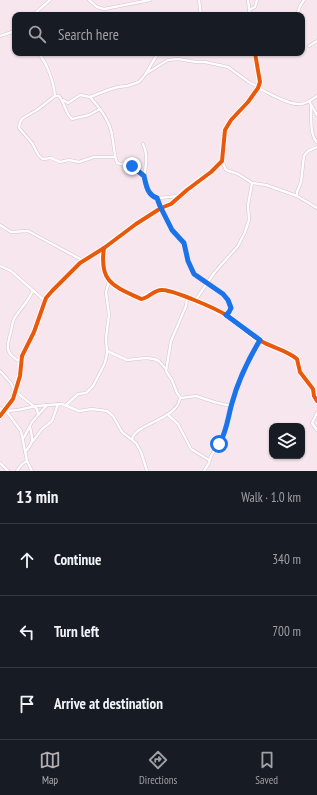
<!DOCTYPE html>
<meta charset="utf-8">
<style>
:root{--surface:#171b24;--page:#242831;--text:#f1f3f6;--muted:#9ea1a6;--line:#363941;--accent:#b1adb1}
body{margin:0;font-family:"PT Sans Narrow",sans-serif;background:var(--page);color:var(--text)}
.controls{position:absolute;right:12px;bottom:12px;display:grid;overflow:hidden;border-radius:8px;box-shadow:0 1px 3px #0004}
.controls button{width:36px;height:36px;display:grid;place-items:center;padding:0;border:0;border-bottom:1px solid var(--line);background:var(--surface);color:var(--text);font:20px sans-serif}
.stop{position:absolute;width:12px;height:12px;margin:-9px;border:3px solid #1a73e8;border-radius:50%;background:#fff}
.stop.end{background:#1a73e8;border-color:#fff;box-shadow:0 1px 4px #0008}
.list{margin:0;padding:0;list-style:none}
h2{display:flex;justify-content:space-between;align-items:center;height:52px;margin:0;padding:0 16px;font-size:17px}
h2 small{font-size:13px;font-weight:400;color:var(--muted)}
.list li{display:grid;grid-template-columns:26px 1fr auto;gap:12px;align-items:center;box-sizing:border-box;height:72px;padding:0 16px;border-top:1px solid var(--line)}
.list b{display:block;font-size:15px;white-space:nowrap}
.list em{font-size:13px;font-style:normal;color:var(--muted)}
.icon{flex:none;width:22px;height:22px;fill:none;stroke:currentColor;stroke-width:2;stroke-linecap:round;stroke-linejoin:round}
.map{position:relative;flex:none;width:317px;height:471px;overflow:hidden}
.search{position:absolute;background:var(--surface);box-shadow:0 1px 3px #0004;left:12px;right:12px;top:12px;height:44px;display:flex;align-items:center;gap:10px;box-sizing:border-box;padding:0 14px;border-radius:8px;color:var(--muted);font-size:15px}
.sheet{height:268px;background:var(--surface)}
nav{display:flex;justify-content:space-around;align-items:center;box-sizing:border-box;height:56px;border-top:1px solid var(--line);background:var(--surface);font-size:11px;color:var(--muted)}
nav a{display:grid;justify-items:center;gap:2px}
nav .on{color:var(--accent)}
.map>svg:first-child{display:block}
.lines{fill:none;stroke-linecap:round;stroke-linejoin:round}
.street-casing{stroke:#d1c4ca;stroke-width:3.5}
.street{stroke:#fefbfc;stroke-width:2.5}
.cycleway-casing{stroke:#fff;stroke-width:6}
.cycleway{stroke:#e8590c;stroke-width:4}
.route{stroke:#1a73e8;stroke-width:5}
</style>
<div class="map">
<svg width="317" height="471" viewBox="0 0 317 471">
<rect width="100%" height="100%" fill="#f7e6ee"/>
<g class="lines">
<defs>
<g id="street">
<polyline points="89,0 97,7 104,9 150,0"/>
<polyline points="199,0 201,15"/>
<polyline points="248,0 250,15"/>
<polyline points="249,10 255,7 257,0"/>
<polyline points="33,15 50,0"/>
<polyline points="297,15 300,6 304,0"/>
<polyline points="0,36 15,31"/>
<polyline points="309,46 317,41"/>
<path d="M38,53C47,62 54,83 55,96"/>
<polyline points="147,73 168,60 178,59 196,62 205,62 228,67 250,83 259,87"/>
<path d="M258,88C269,93 288,105 300,104C306,104 312,100 317,96"/>
<path d="M90,97C100,108 110,121 112,135C114,145 114,154 117,163L134,167L144,176"/>
<polyline points="63,100 68,103 80,95 90,97 108,90 118,87 127,86 139,82 145,75 158,53"/>
<polyline points="309,101 317,115"/>
<path d="M311,105C312,117 309,134 317,142"/>
<path d="M100,109L89,115L72,119C65,113 65,103 59,96H55L37,110L23,118L20,122L19,128L32,143L39,156L43,159L51,158L60,162L69,160L79,162L94,157H115"/>
<path d="M143,144C153,164 135,178 154,197L159,198L178,196"/>
<polyline points="317,147 308,151 304,156 301,182 297,192 297,196 317,208"/>
<polyline points="252,183 266,185 297,196"/>
<path d="M157,198C159,207 169,226 175,233C178,238 182,240 184,245C188,255 187,265 194,274C206,287 228,289 231,309L226,315"/>
<polyline points="0,225 11,232 28,231 84,261"/>
<path d="M104,248C99,282 113,286 141,299C149,298 154,289 163,290C175,291 215,308 226,315C238,323 249,334 261,341C273,348 286,350 297,359L300,372L313,389L314,396L317,401"/>
<polyline points="0,266 11,271 45,301"/>
<polyline points="187,299 186,306 171,341 166,371 172,380 177,393 181,398 196,396 214,402 231,406"/>
<polyline points="195,301 214,273 238,246 245,232 249,220 248,205 252,183 238,174 226,170 222,161"/>
<polyline points="107,351 127,360 146,358 154,359 159,361 166,369"/>
<path d="M21,362C5,354 6,348 11,331C12,327 12,323 14,319C20,309 29,301 33,290"/>
<polyline points="0,371 11,383 14,390 37,409 38,414"/>
<polyline points="66,405 78,394 86,393 93,386 105,363 107,353 106,338 109,315 106,292 109,281"/>
<polyline points="0,408 7,412 21,431 27,461 32,471"/>
<polyline points="6,411 18,410 36,406 62,404 79,411 92,409 107,411 113,416 122,432 136,443 141,452 147,471"/>
<polyline points="317,413 312,423 317,430"/>
<polyline points="167,414 178,424 191,449 209,460"/>
<polyline points="0,416 13,399 20,376 22,356 34,332 46,298 52,291 80,263 104,248 136,224 161,208 171,204 187,190 211,172 222,161 225,130 231,120 248,102 258,88 260,82 255,53"/>
<polyline points="23,439 32,422 46,406"/>
<path d="M132,439C135,424 178,419 180,398"/>
<polyline points="33,441 42,429 52,421 58,404"/>
<path d="M25,452C34,442 33,440 30,427"/>
<polyline points="0,463 8,471"/>
<polyline points="17,471 22,464 27,461"/>
<polyline points="204,471 209,463 211,456 223,438 235,393 247,364 260,340"/>
</g>
</defs>
<use href="#street" class="street-casing"/>
<use href="#street" class="street"/>
<defs>
<g id="cycleway">
<path d="M104,248C99,282 113,286 141,299C149,298 154,289 163,290C175,291 215,308 226,315C238,323 249,334 261,341C273,348 286,350 297,359L300,372L313,389L314,396L317,401"/>
<polyline points="0,416 13,399 20,376 22,356 34,332 46,298 52,291 80,263 104,248 136,224 161,208 171,204 187,190 211,172 222,161 225,130 231,120 248,102 258,88 260,82 255,53"/>
</g>
</defs>
<use href="#cycleway" class="cycleway-casing"/>
<use href="#cycleway" class="cycleway"/>
</g>
<g class="lines">
<path class="route" d="M132,166L144,176C146,184 147,195 157,198L160,206L172,230L184,243L188,261L194,274L223,294L228,300L231,308L229,312L226,315L260,340C248,360 238,381 232,403C228,416 227,432 219,444"/>
</g>
</svg>
<div class="controls">
<button><svg class="icon" aria-label="layers" viewBox="0 0 24 24"><path d="M12 4l9 5-9 5-9-5zM3 14l9 5 9-5"/></svg></button>
</div>
<div class="stop" style="left:219px;top:444px"></div>
<div class="stop end" style="left:132px;top:166px"></div>
<div class="search"><svg class="icon" aria-label="search" viewBox="0 0 24 24"><circle cx="10" cy="10" r="6"/><path d="M15 15l6 6"/></svg>Search here</div>
</div>
<section class="sheet">
<h2>13 min<small>Walk · 1.0 km</small></h2>
<ul class="list">
<li><svg class="icon" aria-label="ahead" viewBox="0 0 24 24"><path d="M12 20V5M6 11l6-6 6 6"/></svg><div><b>Continue</b></div><em>340 m</em></li>
<li><svg class="icon" aria-label="left" viewBox="0 0 24 24"><path d="M17 20v-9H6M10 6l-5 5 5 5"/></svg><div><b>Turn left</b></div><em>700 m</em></li>
<li><svg class="icon" aria-label="arrive" viewBox="0 0 24 24"><path d="M6 21V4h12l-3 4 3 4H6"/></svg><div><b>Arrive at destination</b></div></li>
</ul>
</section>
<nav>
<a class="on"><svg class="icon" aria-label="map" viewBox="0 0 24 24"><path d="M3 6l6-2 6 2 6-2v14l-6 2-6-2-6 2zM9 4v14M15 6v14"/></svg>Map</a>
<a><svg class="icon" aria-label="directions" viewBox="0 0 24 24"><path d="M12 3l9 9-9 9-9-9zM9 14v-3h6M13 9l2 2-2 2"/></svg>Directions</a>
<a><svg class="icon" aria-label="saved" viewBox="0 0 24 24"><path d="M7 4h10v16l-5-4-5 4z"/></svg>Saved</a>
</nav>
